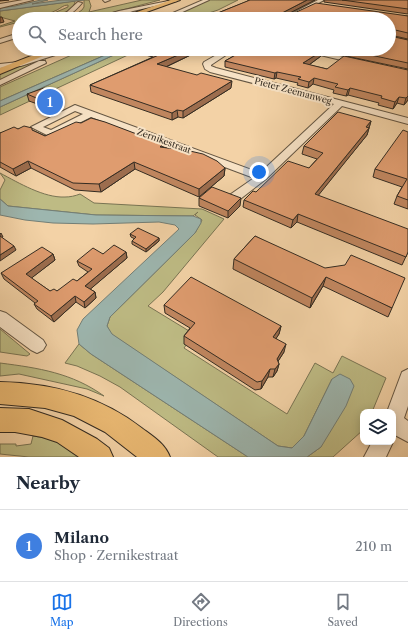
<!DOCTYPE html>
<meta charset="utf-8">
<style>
:root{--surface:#fff;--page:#f6f6f7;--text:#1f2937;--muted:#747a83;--line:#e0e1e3;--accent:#1a73e8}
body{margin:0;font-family:"Libre Caslon Text",serif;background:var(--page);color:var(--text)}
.controls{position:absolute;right:12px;bottom:12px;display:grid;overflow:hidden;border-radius:8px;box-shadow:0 2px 10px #0003}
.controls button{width:36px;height:36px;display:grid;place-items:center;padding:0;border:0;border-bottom:1px solid var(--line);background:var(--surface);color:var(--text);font:20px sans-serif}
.you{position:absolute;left:259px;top:172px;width:14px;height:14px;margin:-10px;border:3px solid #fff;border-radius:50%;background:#1a73e8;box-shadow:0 0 0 6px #1a73e833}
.badge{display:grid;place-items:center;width:26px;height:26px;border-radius:50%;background:var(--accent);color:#fff;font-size:13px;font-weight:700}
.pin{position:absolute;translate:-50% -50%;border:2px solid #fff;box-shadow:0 1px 4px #0006}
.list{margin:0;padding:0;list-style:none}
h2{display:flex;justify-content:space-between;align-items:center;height:52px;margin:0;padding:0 16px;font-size:17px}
h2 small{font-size:13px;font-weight:400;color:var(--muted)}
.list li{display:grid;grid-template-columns:26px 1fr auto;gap:12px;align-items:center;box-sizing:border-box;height:72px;padding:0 16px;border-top:1px solid var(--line)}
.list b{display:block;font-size:15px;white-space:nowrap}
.list p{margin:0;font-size:13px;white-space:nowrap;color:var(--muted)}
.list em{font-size:13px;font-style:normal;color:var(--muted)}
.icon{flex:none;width:22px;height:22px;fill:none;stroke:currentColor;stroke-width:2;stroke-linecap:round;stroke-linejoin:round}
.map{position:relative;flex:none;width:408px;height:457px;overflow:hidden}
.search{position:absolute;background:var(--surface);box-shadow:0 2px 10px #0003;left:12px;right:12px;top:12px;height:44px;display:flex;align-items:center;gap:10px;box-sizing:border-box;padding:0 14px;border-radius:22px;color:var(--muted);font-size:15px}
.sheet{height:124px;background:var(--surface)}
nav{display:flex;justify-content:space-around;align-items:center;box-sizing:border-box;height:56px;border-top:1px solid var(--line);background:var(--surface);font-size:11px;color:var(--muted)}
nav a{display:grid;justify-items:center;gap:2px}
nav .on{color:var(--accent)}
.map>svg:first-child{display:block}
.green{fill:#bebb84;stroke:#797453}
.water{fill:#9db6af;stroke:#737f77}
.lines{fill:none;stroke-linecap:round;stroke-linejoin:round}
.major-tunnel{stroke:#cdb18c;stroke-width:7;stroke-dasharray:7 3.5;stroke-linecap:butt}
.minor-casing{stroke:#645643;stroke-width:2}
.major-casing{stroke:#342c22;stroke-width:2}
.minor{fill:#f7e2c5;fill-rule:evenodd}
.major{fill:#eab973;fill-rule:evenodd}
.wall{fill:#c0865f;stroke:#342c22}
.shaded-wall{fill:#9c6d4e;stroke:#342c22}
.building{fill:#df9c6f;stroke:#342c22}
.labels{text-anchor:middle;stroke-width:4;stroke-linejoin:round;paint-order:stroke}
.far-street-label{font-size:9px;fill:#342c22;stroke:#f7e2c5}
</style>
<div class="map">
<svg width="408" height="457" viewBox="0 0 408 457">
<rect width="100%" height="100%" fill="#f3d2a6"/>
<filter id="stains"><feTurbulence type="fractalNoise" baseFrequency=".005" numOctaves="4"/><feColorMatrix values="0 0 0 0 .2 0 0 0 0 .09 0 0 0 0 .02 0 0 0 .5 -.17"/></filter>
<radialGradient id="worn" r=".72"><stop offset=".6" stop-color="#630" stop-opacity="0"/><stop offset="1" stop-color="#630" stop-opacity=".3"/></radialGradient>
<g class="green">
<polygon points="84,0 89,0 91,6 89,12 142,0 160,0 88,19 69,19 82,10 84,7"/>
<polygon points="209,0 238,0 218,10 190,19 168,19 174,15"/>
<path d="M75,1C74,14 50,19 40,19L68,7V5C63,5 61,8 57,10C44,16 32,19 19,19V22L0,27V26L15,21L0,17V11Z"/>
<polygon points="85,49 119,49 0,101 0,87"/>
<polygon points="127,49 134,49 127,52 130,54 0,115 0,107"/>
<polygon points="46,60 0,80 0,73 20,65"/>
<path d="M0,173C19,183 44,198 65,197C70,197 75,196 80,194L94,203L202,209L224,219L163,292L148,306L194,334L184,348L287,414L315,363L333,373L342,356L386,378L372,412H363V430L333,457H307L321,447L332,379L304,436L292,448L278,446L111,334L107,326L110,317L195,233L202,220L195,215L198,212L193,216L96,215L8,206L0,199V190L5,180Z"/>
<polygon points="0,329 30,354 27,356 0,352"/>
<polygon points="79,344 91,354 248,457 218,457 120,387 100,376 77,366 65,363"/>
<path d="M0,363C39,368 72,373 104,396L87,389L19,374L0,376Z"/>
<polygon points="33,436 52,439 85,457 29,457 0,454 0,444 16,444 16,446 31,444"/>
</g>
<g class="water">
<polygon points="41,0 48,0 32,4 62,0 84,0 0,11 0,8 15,6"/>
<polygon points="119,49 127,49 0,107 0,101"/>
<polygon points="0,199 8,206 96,215 193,216 201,219 201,223 195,233 110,317 107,326 112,334 278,446 292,448 304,436 332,379 340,374 350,379 354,386 346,406 321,447 307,457 248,457 91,354 79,344 77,330 83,319 179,229 175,225 159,222 93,224 53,223 25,220 0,215"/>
</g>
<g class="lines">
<polyline class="major-tunnel" points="111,19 114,18"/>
<defs>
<g id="minor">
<polygon points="23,0 33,0 0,8 0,4"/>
<polygon points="103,0 110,0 105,2"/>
<polygon points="173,0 177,1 133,11 111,19 108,17 92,19 119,11"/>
<polygon points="203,0 209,0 167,19 159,19"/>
<polygon points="318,0 324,0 289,19 282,19"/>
<path d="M78,2L82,3C74,13 65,19 51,19L67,12Z"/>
<polygon points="19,33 19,37 0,43 0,39"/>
<polygon points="64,49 74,49 21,66 0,68 0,64 18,62"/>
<path d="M227,49H235L211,65V66L216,68L408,118V124L342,106L266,179L239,200H231L229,197L231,194L254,178L91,117L51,137L31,127L75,105L260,173L334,104L210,72L205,69L203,64L204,62ZM75,111L83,114L51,130L43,127Z"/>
<polygon points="295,49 307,49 358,60 362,62 358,64"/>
<polygon points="39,61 45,61 46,63 0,85 0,80"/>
<polygon points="0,311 6,313 43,340 46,345 43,350 37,353 31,350 0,327"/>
<polygon points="408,369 408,406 404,418 408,421 408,442 393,434 393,412 387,412 402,372"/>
<polygon points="393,441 393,442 386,457 364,457 372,442"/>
</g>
<g id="major">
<polygon points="171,0 180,0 127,19 117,19"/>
<polygon points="49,49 60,49 0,74 0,68"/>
<path d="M0,382C53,383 101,396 143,429C154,437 165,444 170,457H137L105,432L74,416L45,408L0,404Z"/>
<polygon points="0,408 29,409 62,420 97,439 109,448 113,457 79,457 57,442 42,437 15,432 0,432"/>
</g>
</defs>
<use href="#minor" class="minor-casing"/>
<use href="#major" class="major-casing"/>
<use href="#minor" class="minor"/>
<use href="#major" class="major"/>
</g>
<g class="wall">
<polygon points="248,0 315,0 286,15 408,16 408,39 390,35 390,36 408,40 408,69 322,51 321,56 309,65 327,69 408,70 408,100 404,105 397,103 393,109 378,105 379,103 348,95 346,96 333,93 334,90 313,84 308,88 297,85 298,83 276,78 274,79 225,67 225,61 246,49 389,49 389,19 272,19 265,18 262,19 203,19 248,1"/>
<polygon points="324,0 408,0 408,14 324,2"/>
<polygon points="130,49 223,49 218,52 201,50 166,67 231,88 183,118 178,117 172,120 91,92 90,85 153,57 130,51"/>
<polygon points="27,94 59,99 43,106 29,101"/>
<polygon points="371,121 367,135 318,195 408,252 402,265 297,222 291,228 243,207 244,200 309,168 317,159 302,154 304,146"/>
<polygon points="81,123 164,147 225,168 224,176 199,197 135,169 101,192 75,190 31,168 16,176 0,167 0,133 18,129 32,130 45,136"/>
<polygon points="408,132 408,209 394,204 397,196 402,187 373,177 375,169"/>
<polygon points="199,198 240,206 228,218 199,206"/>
<polygon points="130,234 159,238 159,241 146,252 132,244 132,241 135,239 131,237"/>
<polygon points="255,236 392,308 388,317 323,286 310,308 233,269 234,259"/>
<polygon points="126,252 127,258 90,289 95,292 96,298 85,308 76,302 54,322 37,309 34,304 35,303 4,279 1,273 53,254 55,260 31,278 50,291 57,291 77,281 88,272 79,266 77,261 103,254"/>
<polygon points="164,305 281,326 279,334 276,338 284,352 278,361 279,364 277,371 273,377 268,377 261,389 255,390 184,344 184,336 190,328 165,313"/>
</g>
<g class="shaded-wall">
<polygon points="0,0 9,0 0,1"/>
<polygon points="307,0 315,0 284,16 282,16 282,13"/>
<polygon points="265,13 265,18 262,19 251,19"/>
<polygon points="0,17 2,17 4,22 0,23"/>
<polygon points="192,49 201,49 201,50 157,71 157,64"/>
<polygon points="218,49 223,49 218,52"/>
<polygon points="322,51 321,56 302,70 303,63"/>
<polygon points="277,72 276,78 274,79 275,73"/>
<polygon points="314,78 313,84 308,88 309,82"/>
<polygon points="232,81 231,88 183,118 183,111"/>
<polygon points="350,88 348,95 346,96 348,90"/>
<polygon points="57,93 59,99 43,106 41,100"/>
<polygon points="408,96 408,100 404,105 406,98"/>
<polygon points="399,97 397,103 393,109 395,102"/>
<polygon points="177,110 178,117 172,120 172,113"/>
<polygon points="371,121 369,128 366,127"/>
<polygon points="369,128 367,135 313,202 315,194"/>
<polygon points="28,161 31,168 16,176 13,169"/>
<polygon points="134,162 135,169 101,192 99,184"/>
<polygon points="225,168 224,176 199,197 199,189"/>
<polygon points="241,198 240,206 228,218 228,211"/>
<polygon points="298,214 297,222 291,228 293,220"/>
<polygon points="1,233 3,237 0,239 0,234"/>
<polygon points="159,238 159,241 146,252 146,249"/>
<polygon points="14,246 16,250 0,261 0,255"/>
<polygon points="126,252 127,258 87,292 85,286"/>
<polygon points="53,254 55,260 29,280 26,274"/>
<polygon points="326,277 323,286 310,308 312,298"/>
<polygon points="95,292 96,298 85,308 84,302"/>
<polygon points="75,296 76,302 54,322 51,316"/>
<polygon points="281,326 279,334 272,345 273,337"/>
<polygon points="286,344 284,352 275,366 277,359"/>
<polygon points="279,364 277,371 273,377 275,369"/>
<polygon points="270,369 268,377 261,389 262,381"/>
</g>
<g class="building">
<polygon points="250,0 307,0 282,13 281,15 290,15 316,3 408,16 408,33 391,29 389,31 390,36 408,40 408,63 342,49 389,49 389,19 299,19 265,13 251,19 203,19"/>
<polygon points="342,0 408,0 408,9"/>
<polygon points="143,49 192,49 157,64 197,75 201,73 232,81 183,111 177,110 172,113 90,85 161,54"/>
<polygon points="246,49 315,49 322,51 303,63 327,69 344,56 408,70 408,96 406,98 399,97 395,102 381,98 382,96 350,88 348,90 335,87 338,84 314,78 309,82 298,79 301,77 277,72 275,73 225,61"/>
<polygon points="44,88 57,93 41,100 27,94"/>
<polygon points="338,112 371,121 366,127 369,128 315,194 408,229 408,252 406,257 298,214 293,220 244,200 253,191 256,192 288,161 309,168 323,153 304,146"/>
<polygon points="91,118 105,122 163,144 160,147 190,151 203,154 217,161 225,168 199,189 134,162 99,184 73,183 28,161 13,169 0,162 0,133 14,127 18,129 24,126 32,128 32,130 45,136 76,122 81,123"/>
<polygon points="403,130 408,132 408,200 397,196 407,179 375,169"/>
<polygon points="212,187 241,198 228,211 199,198"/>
<polygon points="138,228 159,238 146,249 132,241 136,237 130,234"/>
<polygon points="0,236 14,246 0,255"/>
<polygon points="255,236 325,268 345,265 351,255 405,278 392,308 326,277 312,298 234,259"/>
<polygon points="114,245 126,252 85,286 95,292 84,302 75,296 51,316 34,304 38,301 1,273 42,247 53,254 26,274 50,291 54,289 57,291 73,279 77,281 92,269 77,261 93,248 103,254"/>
<polygon points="191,277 281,326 273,337 286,344 277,359 279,364 275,369 270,369 262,381 257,382 184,336 195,323 164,305"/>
</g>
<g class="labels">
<g class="far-street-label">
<text transform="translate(293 91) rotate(15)" y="3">Pieter Zeemanweg</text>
<text transform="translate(164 141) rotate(20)" y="3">Zernikestraat</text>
</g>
</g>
<rect width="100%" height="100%" filter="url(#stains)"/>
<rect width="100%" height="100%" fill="url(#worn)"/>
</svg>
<div class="controls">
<button><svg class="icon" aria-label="layers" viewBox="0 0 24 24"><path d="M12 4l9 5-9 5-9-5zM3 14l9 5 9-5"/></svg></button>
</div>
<div class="you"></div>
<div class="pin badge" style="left:50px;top:102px;background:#3f7fe0">1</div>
<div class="search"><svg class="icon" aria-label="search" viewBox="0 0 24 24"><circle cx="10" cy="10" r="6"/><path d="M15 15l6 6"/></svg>Search here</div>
</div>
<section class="sheet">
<h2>Nearby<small></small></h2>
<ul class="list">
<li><span class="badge" style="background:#3f7fe0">1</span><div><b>Milano</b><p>Shop · Zernikestraat</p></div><em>210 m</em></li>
</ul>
</section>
<nav>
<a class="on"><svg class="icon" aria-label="map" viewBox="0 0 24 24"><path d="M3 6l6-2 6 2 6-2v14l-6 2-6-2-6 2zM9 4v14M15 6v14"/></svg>Map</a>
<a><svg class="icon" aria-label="directions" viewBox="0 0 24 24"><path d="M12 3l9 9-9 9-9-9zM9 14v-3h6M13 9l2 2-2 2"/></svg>Directions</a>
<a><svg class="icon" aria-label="saved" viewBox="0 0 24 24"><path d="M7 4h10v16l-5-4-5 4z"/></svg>Saved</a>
</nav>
